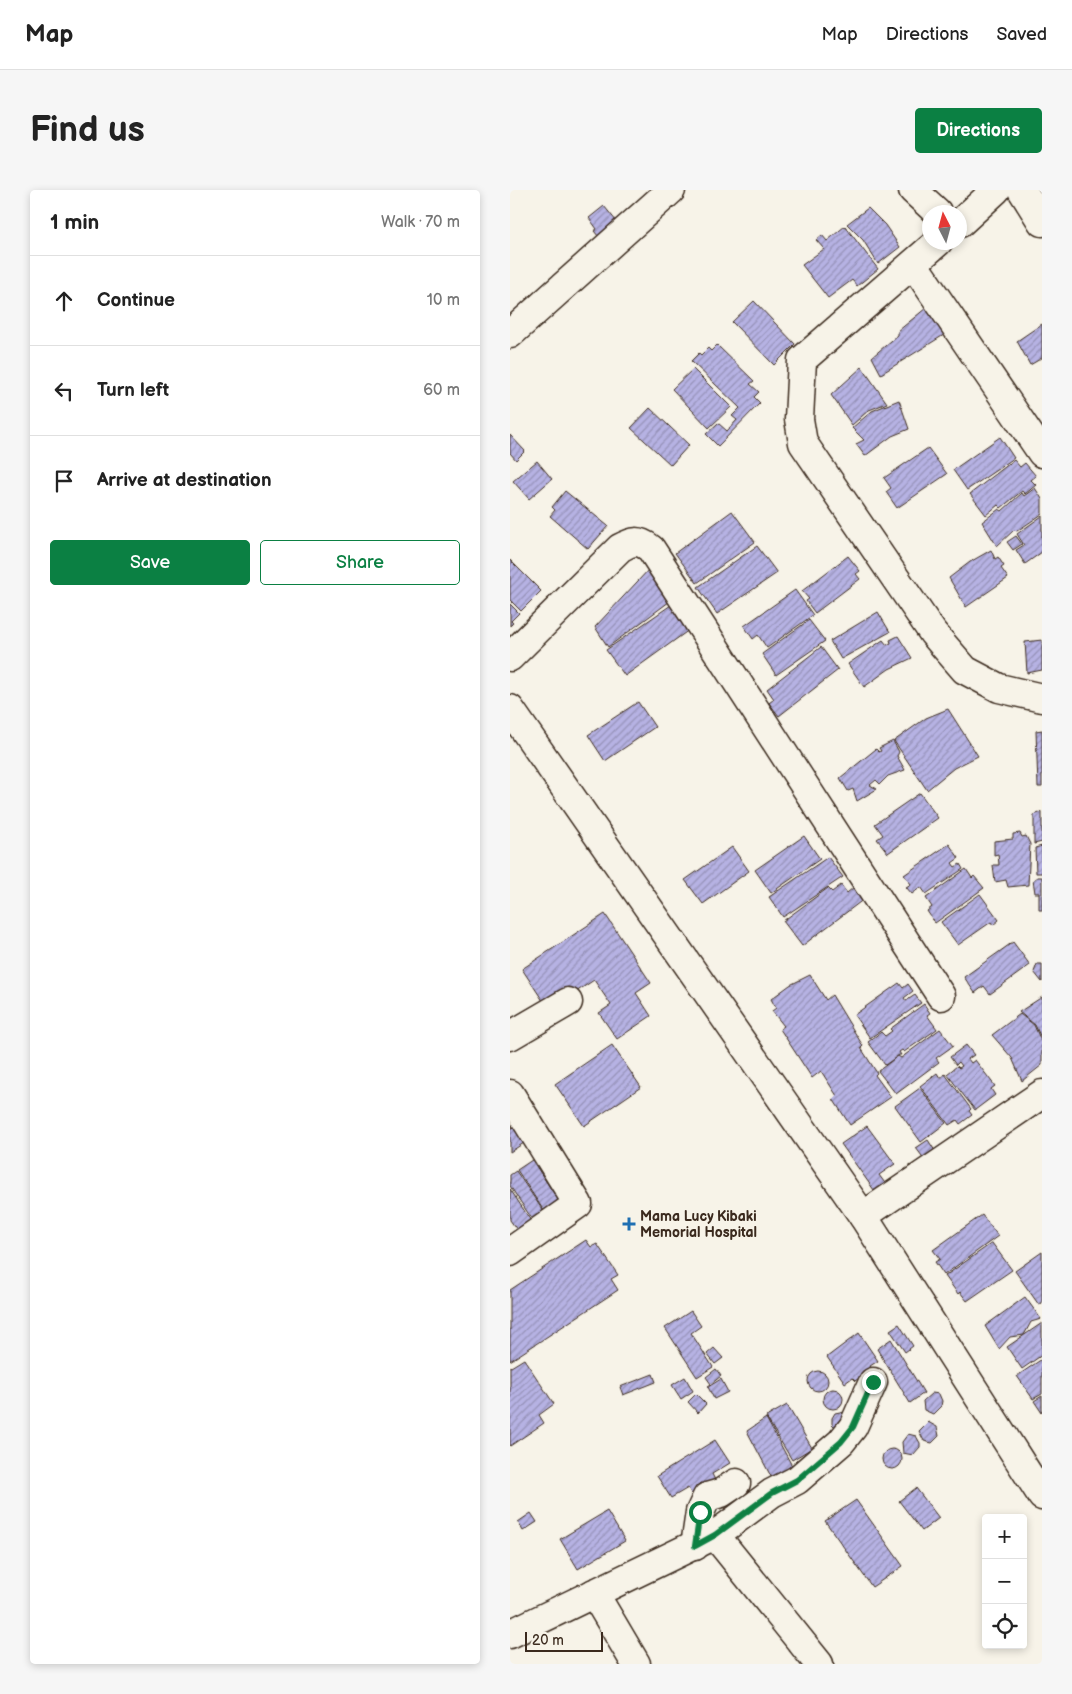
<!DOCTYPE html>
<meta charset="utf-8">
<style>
:root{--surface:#fff;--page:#f6f6f6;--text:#222;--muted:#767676;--line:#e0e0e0;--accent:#0b8043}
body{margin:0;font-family:"Balsamiq Sans",sans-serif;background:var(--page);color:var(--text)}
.controls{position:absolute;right:15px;bottom:15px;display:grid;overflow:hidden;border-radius:5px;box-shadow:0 2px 8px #0003}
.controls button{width:45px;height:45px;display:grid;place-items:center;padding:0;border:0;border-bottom:1px solid var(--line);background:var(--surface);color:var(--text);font:25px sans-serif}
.compass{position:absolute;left:412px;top:15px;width:45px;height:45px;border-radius:50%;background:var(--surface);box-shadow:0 2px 8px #0003;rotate:354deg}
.scale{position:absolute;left:15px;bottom:12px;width:78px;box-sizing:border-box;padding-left:5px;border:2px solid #3b2a1e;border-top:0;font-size:14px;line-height:18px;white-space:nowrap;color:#3b2a1e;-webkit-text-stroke:4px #f7f3e8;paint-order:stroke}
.stop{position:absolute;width:15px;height:15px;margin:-11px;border:4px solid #0b8043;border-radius:50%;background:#fff}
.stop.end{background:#0b8043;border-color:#fff;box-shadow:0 1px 5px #0008}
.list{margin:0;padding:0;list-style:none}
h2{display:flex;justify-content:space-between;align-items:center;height:65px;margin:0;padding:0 20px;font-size:21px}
h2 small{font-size:16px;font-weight:400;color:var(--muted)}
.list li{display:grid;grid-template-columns:32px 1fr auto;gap:15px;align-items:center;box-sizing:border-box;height:90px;padding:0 20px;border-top:1px solid var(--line)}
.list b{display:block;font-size:19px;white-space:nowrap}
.list em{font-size:16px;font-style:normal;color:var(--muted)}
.actions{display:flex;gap:10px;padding:15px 20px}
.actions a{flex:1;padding:11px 0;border:1px solid var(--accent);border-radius:5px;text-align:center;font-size:18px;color:var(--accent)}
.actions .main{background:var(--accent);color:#fff}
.icon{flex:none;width:28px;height:28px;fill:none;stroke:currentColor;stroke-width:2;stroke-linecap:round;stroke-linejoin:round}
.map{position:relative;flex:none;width:532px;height:1474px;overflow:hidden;border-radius:5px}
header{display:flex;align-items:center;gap:30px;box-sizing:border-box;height:70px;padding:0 25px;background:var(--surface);border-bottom:1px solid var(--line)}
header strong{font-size:24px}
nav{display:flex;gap:28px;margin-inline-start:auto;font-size:18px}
.intro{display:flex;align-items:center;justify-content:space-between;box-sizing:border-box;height:120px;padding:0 30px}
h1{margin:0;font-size:35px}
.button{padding:12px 22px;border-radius:5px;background:var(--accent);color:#fff;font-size:18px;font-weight:700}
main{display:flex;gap:30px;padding:0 30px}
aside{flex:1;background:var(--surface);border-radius:5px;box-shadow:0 2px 8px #0003}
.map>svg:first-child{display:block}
.building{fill:url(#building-hatch);stroke:#3b2a1e}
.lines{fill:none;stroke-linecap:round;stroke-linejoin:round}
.minor-casing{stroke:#3b2a1e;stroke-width:31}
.minor{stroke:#f7f3e8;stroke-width:28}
.route{stroke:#0b8043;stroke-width:6}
.poi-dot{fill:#1f6fb2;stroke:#f7f3e8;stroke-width:2}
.labels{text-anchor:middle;stroke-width:5;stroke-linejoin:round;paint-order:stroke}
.poi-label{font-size:14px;font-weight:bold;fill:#3b2a1e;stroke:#f7f3e8;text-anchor:start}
</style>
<header>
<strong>Map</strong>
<nav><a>Map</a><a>Directions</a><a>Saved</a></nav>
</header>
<div class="intro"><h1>Find us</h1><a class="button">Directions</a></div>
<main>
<aside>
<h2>1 min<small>Walk · 70 m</small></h2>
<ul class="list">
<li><svg class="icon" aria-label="ahead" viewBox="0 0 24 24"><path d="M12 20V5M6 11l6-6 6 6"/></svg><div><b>Continue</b></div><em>10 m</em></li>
<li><svg class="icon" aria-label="left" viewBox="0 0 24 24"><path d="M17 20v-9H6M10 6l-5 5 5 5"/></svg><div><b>Turn left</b></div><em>60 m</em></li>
<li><svg class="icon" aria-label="arrive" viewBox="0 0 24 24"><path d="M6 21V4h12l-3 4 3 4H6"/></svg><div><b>Arrive at destination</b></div></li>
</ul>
<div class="actions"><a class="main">Save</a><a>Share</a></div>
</aside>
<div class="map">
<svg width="532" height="1474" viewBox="0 0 532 1474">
<defs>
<pattern id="building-hatch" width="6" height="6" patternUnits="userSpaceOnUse" patternTransform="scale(1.25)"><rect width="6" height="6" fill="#b6b2e3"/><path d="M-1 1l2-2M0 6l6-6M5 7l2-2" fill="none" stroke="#9591b7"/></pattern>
</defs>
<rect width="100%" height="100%" fill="#f7f3e8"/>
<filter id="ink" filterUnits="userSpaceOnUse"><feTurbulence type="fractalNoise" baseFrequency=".02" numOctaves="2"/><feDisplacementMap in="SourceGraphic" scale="10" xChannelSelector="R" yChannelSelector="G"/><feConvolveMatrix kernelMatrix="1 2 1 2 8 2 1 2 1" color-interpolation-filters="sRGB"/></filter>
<g filter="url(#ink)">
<g class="building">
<polygon points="94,16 111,37 93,52 84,41 87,39 79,28"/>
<polygon points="358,18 375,35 390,57 368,74 353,50 337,34"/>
<polygon points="335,36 368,79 347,96 342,90 318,108 292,75 314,59 306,50 312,45 317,51"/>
<polygon points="244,111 285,154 264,175 222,132"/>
<polygon points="416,118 437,143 371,184 362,167 388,145 388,141"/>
<polygon points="532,134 532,168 520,175 507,151"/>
<polygon points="207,155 244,191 240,194 249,202 244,207 250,213 208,256 196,244 208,233 217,241 227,230 222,226 230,218 181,171 189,163 191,165 198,158 201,161"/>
<polygon points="352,177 377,213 359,220 342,235 321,205"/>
<polygon points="183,179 221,217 199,238 162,199"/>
<polygon points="389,210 399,239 382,246 355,266 346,254 354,250 342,238 362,221"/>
<polygon points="140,218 179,255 161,275 121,238"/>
<polygon points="0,245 15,261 6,270 0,263"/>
<polygon points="490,247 504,268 457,300 443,280"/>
<polygon points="418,258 437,284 387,318 376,302 381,298 374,288"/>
<polygon points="504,270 510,277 515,273 526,286 521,290 526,295 515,304 512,301 491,318 488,315 476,325 460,304"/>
<polygon points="27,271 42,289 19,309 3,291"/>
<polygon points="525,298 532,309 532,324 507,341 504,340 487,356 472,332 489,319 492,321 512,303 514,306"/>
<polygon points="55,301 98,336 78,359 40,326 45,320 42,317"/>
<polygon points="222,321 245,352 187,393 165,363"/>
<polygon points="532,326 532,362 515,374 506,360 514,355 507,344"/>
<polygon points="506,346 512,354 503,360 497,352"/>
<polygon points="247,356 267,383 207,424 188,397"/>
<polygon points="481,360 485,369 488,367 494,376 491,378 498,388 456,417 439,388 460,372"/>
<polygon points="338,366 350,381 346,384 350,389 305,423 296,411 299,409 292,401"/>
<polygon points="0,370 31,401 11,421 0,410"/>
<polygon points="141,377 163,409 98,457 85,437"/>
<polygon points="285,400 303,425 257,458 248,445 243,449 234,436"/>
<polygon points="0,414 9,423 1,431 3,433 0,436"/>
<polygon points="161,415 179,440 115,486 96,460"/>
<polygon points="368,422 380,442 331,469 320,451"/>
<polygon points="299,430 315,451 266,485 252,464"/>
<polygon points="388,446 402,468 379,479 354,497 338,474 373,450 377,455 381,453 380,450"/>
<polygon points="532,450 532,480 517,483 515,452"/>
<polygon points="311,457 328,480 269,526 259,513 264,509 257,499"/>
<polygon points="128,512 145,537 95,571 78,545"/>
<polygon points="438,519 468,566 444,578 417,600 384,551 416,528"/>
<polygon points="532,540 532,597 528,597 526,541"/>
<polygon points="383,551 389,562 387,566 395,580 378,586 370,594 366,590 360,595 367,599 347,611 343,599 338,601 330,588 366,559 369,562 371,561 369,558"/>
<polygon points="410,603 428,628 378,663 367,649 373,645 365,634"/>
<polygon points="532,622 532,652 524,654 524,625"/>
<polygon points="510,643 512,647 516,646 520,654 518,695 498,697 496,690 485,692 483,675 489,675 488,664 484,665 484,651 503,649 503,644"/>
<polygon points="294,646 310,669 261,703 245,680"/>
<polygon points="439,654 449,668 442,673 445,677 450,674 453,679 416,704 411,697 402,704 396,697 401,694 394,685"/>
<polygon points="532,656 532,683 526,683 525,658"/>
<polygon points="222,657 239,681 193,714 175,690"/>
<polygon points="318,667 333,687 273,727 259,707"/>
<polygon points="456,679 462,688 464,686 474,698 425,733 417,721 422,717 416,708"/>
<polygon points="527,687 532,687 532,720 529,720 529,703 525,703 523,690"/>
<polygon points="331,695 337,703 344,697 354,709 292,756 273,731 318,698 322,702"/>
<polygon points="470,704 489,730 483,735 481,732 448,755 431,732"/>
<polygon points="95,724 141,793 126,803 141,826 107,849 89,823 101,815 84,790 39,820 12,779"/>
<polygon points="503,752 520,775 480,804 474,796 465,803 454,787"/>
<polygon points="527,774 532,774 532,792 524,782"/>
<polygon points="300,785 316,810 322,805 353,856 351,858 367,883 365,885 381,907 340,935 323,909 327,906 311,881 302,888 270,839 274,836 262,821 266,818 261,809 280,795"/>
<polygon points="389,793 393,798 398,794 403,801 394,808 396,811 405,805 411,813 360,848 344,825"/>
<polygon points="532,807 532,850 525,835 509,822"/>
<polygon points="414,814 420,823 417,825 427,839 394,862 392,860 389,862 391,865 389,865 375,875 358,852 371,842 375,846 382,841 380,839"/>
<polygon points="510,824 524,835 532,853 532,875 512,891 502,868 482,845"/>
<polygon points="430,839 443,856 426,868 429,872 386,904 368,881 388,866 391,868"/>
<polygon points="102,855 131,897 74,936 45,894"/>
<polygon points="456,855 464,865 458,869 461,873 465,870 485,896 481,899 485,905 465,920 437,884 447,876 449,878 452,876 449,872 446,875 440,867"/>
<polygon points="427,883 430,888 435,884 461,919 459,921 462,925 450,934 447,930 439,935 410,896"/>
<polygon points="410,898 436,933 411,952 385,916"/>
<polygon points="357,936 385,974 369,985 380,1000 369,1007 331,954"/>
<polygon points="3,937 14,953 0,962 0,939"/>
<polygon points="418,950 429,967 418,974 406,958"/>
<polygon points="22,970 49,1011 34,1021 7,980"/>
<polygon points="6,981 34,1022 22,1029 0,996 0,985"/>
<polygon points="0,999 21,1031 7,1040 0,1030"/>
<polygon points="472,1025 488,1046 434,1085 425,1072 430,1069 423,1060"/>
<polygon points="76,1050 81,1057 87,1054 108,1085 101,1089 108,1100 0,1171 0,1100"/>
<polygon points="482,1053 502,1080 457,1111 450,1102 448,1104 435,1086"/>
<polygon points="532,1062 532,1113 529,1115 505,1081"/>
<polygon points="515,1107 531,1129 521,1132 514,1145 500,1147 489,1159 475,1136"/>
<polygon points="181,1121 191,1136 181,1143 203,1177 187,1187 155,1138"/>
<polygon points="532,1133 532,1165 512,1179 497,1157"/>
<polygon points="389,1134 403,1156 395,1162 380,1140"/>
<polygon points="349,1143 368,1171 360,1176 362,1179 345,1191 342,1188 335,1193 317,1167"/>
<polygon points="381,1149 414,1203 400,1213 367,1159"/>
<polygon points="204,1158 213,1168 205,1174 197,1164"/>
<polygon points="14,1169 44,1214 29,1225 34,1233 0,1256 0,1176 1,1177"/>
<polygon points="532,1169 532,1204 523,1209 507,1186"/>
<polygon points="206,1179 211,1186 201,1194 196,1187"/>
<circle cx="308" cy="1191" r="10"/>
<polygon points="143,1184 146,1192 113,1205 110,1197"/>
<polygon points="175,1187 183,1201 171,1209 162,1195"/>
<polygon points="211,1189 218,1202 204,1209 198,1197"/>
<circle cx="323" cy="1209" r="10"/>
<polygon points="422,1203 429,1204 432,1211 431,1216 423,1224 414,1220 413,1211"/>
<polygon points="186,1204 196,1214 188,1223 178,1212"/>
<polygon points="532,1206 532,1223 524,1211"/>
<polygon points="277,1215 302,1258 282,1270 256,1227"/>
<polygon points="330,1222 336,1223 326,1238 322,1234 322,1228 325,1223"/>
<polygon points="256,1228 287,1285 266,1296 237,1241"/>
<polygon points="418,1232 427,1237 429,1246 422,1253 414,1251 409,1241"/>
<polygon points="398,1244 406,1246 410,1253 410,1257 403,1265 393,1263 392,1252"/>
<polygon points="205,1250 220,1273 202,1284 205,1290 182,1305 178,1298 161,1308 147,1286"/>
<circle cx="382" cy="1269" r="10"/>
<polygon points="406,1298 429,1328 412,1341 389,1311"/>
<polygon points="346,1310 393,1376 362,1397 315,1331"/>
<polygon points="97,1321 115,1351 68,1379 50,1349"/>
<polygon points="21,1323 27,1332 13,1341 8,1332"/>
</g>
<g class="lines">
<defs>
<g id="minor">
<polyline points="403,0 427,22"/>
<polyline points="512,0 532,32"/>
<polyline points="450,33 486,0"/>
<polyline points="428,52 292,170 289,229 293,253 423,443 455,480 489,498 532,508"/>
<polyline points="404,75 532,263"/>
<polyline points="0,144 161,0"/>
<path d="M0,467L110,358C123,351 128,349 141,359L431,806"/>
<polyline points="0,519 353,1026 532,1306"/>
<polyline points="0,846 58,812"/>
<polyline points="0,904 68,1014 0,1062"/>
<polyline points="353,1026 532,904"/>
<polyline points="205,1345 309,1474"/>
<polyline points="185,1356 190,1322 197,1307 211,1303 226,1293"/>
<polyline points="84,1403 126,1474"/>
<polyline points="0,1444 205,1345 262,1303 287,1290 331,1252 343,1237 363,1192"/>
</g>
</defs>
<use href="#minor" class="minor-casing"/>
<use href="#minor" class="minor"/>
</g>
</g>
<g class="lines" filter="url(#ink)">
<polyline class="route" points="190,1322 185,1356 205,1345 262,1303 287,1290 331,1252 343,1237 363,1192"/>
</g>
<path class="poi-dot" d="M116.5 1026.5h5v5h5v5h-5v5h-5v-5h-5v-5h5z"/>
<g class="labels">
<g class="poi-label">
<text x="130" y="1031">Mama Lucy Kibaki<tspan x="130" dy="16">Memorial Hospital</tspan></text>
</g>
</g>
</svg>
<div class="controls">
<button>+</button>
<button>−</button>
<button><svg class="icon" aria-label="locate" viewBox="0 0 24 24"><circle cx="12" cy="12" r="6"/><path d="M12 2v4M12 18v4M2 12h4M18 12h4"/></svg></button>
</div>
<svg class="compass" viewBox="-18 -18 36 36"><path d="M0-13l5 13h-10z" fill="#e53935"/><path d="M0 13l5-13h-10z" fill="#767676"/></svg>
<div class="scale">20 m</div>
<div class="stop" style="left:190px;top:1322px"></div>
<div class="stop end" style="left:363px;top:1192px"></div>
</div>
</main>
